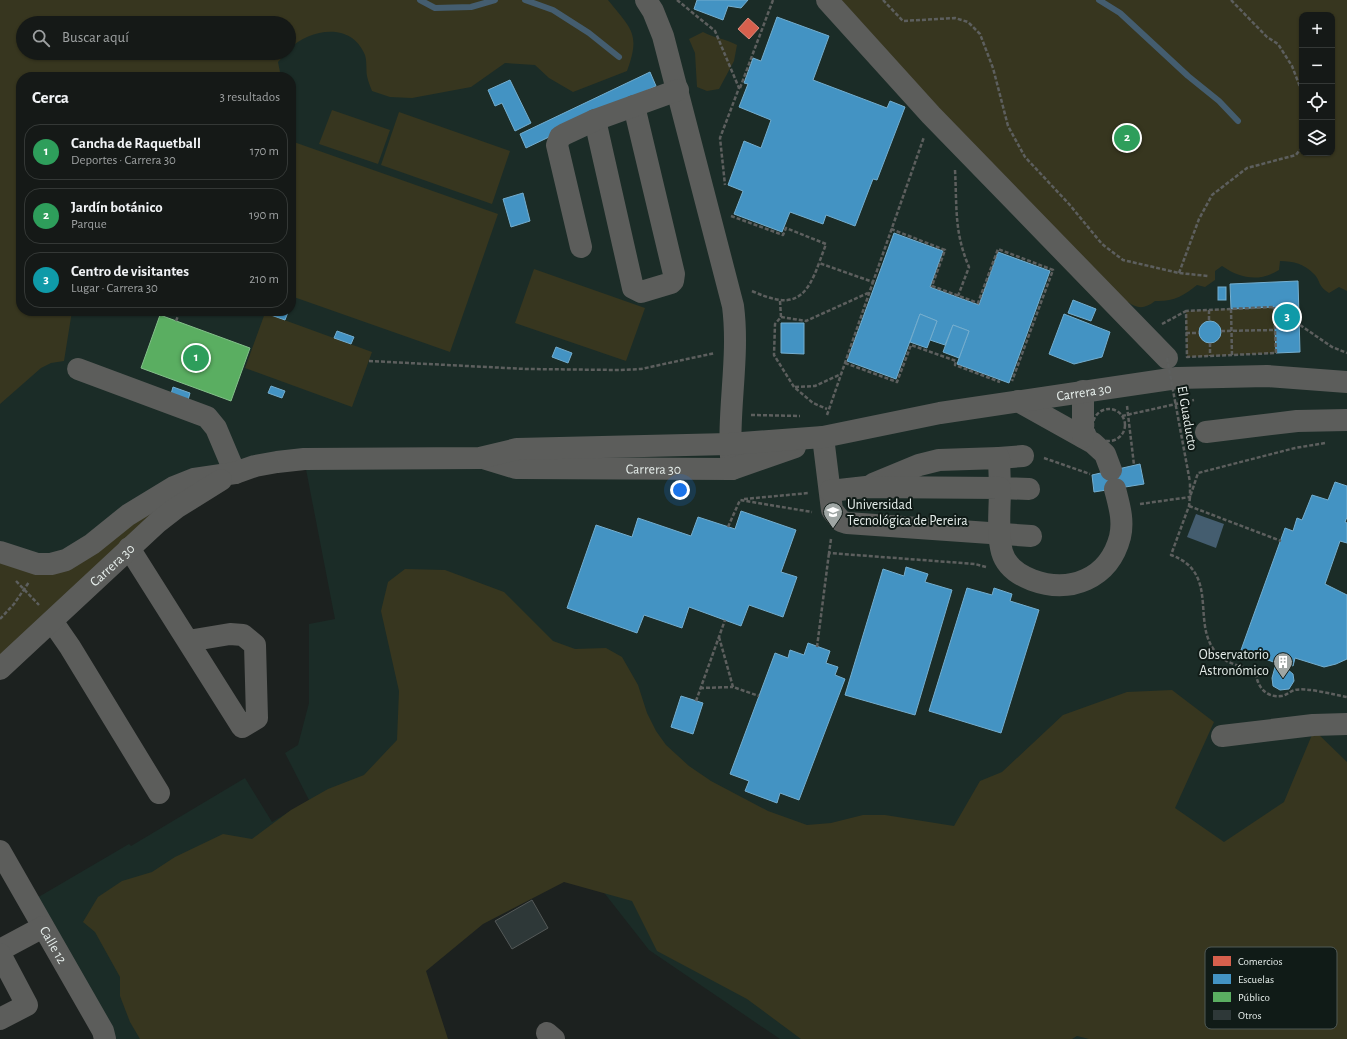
<!DOCTYPE html>
<html lang="es">
<meta charset="utf-8">
<style>
:root{--surface:#151917;--page:#1e2220;--text:#f1f3f6;--muted:#9da0a1;--line:#343836;--accent:#1a73e8}
body{margin:0;font-family:"Alegreya Sans",sans-serif;background:var(--page);color:var(--text)}
.controls{position:absolute;right:12px;top:12px;display:grid;overflow:hidden;border-radius:8px;box-shadow:0 1px 3px #0004}
.controls button{width:36px;height:36px;display:grid;place-items:center;padding:0;border:0;border-bottom:1px solid var(--line);background:var(--surface);color:var(--text);font:20px sans-serif}
.you{position:absolute;left:680px;top:490px;width:14px;height:14px;margin:-10px;border:3px solid #fff;border-radius:50%;background:#1a73e8;box-shadow:0 0 0 6px #1a73e833}
.badge{display:grid;place-items:center;width:26px;height:26px;border-radius:50%;background:var(--accent);color:#fff;font-size:13px;font-weight:700}
.pin{position:absolute;translate:-50% -50%;border:2px solid #fff;box-shadow:0 1px 4px #0006}
.list{margin:0;padding:0;list-style:none}
h2{display:flex;justify-content:space-between;align-items:center;height:52px;margin:0;padding:0 16px;font-size:17px}
h2 small{font-size:13px;font-weight:400;color:var(--muted)}
.list li{display:grid;grid-template-columns:26px 1fr auto;gap:12px;align-items:center;box-sizing:border-box;height:56px;margin:0 8px 8px;padding:0 8px;border:1px solid var(--line);border-radius:16px}
.list b{display:block;font-size:15px;white-space:nowrap}
.list p{margin:0;font-size:13px;white-space:nowrap;color:var(--muted)}
.list em{font-size:13px;font-style:normal;color:var(--muted)}
.icon{flex:none;width:22px;height:22px;fill:none;stroke:currentColor;stroke-width:2;stroke-linecap:round;stroke-linejoin:round}
.map{position:relative;flex:none;width:1347px;height:1039px;overflow:hidden}
.search{position:absolute;background:var(--surface);box-shadow:0 1px 3px #0004;left:16px;top:16px;width:280px;height:44px;display:flex;align-items:center;gap:10px;box-sizing:border-box;padding:0 14px;border-radius:22px;color:var(--muted);font-size:15px}
.panel{position:absolute;background:var(--surface);box-shadow:0 1px 3px #0004;left:16px;top:72px;width:280px;height:244px;border-radius:16px}
.map>svg:first-child{display:block}
.built{fill:#1b2c27;fill-rule:evenodd}
.green{fill:#37361f;fill-rule:evenodd}
.water{fill:#445d6f}
.shops{fill:#d6604d;stroke:#db8b7c}
.schools{fill:#4393c3;stroke:#74aecf}
.public{fill:#5aae61;stroke:#84c18a}
.lines{fill:none;stroke-linecap:round;stroke-linejoin:round}
.stream{stroke:#445d6f;stroke-width:6}
.building{fill:#2e3838;stroke:#545958}
.path{stroke:#5d5f5e;stroke-width:2.5;stroke-dasharray:4 2;stroke-linecap:butt}
.minor{stroke:#5c5d5b;stroke-width:22}
.path-bridge{stroke:#5d5f5e;stroke-width:2.5;stroke-dasharray:4 2;stroke-linecap:butt}
.labels{text-anchor:middle;stroke-width:4;stroke-linejoin:round;paint-order:stroke}
.street-label{font-size:14px;fill:#e6eeeb;stroke:#101b17}
.poi-label{font-size:14px;fill:#e6eeeb;stroke:#101b17;text-anchor:start}
.key{fill:#101b17;stroke:#505a57;stroke-width:1}
.key-label{font-size:11px;fill:#e6eeeb}
</style>
<div class="map">
<svg width="1347" height="1039" viewBox="0 0 1347 1039">
<rect width="100%" height="100%" fill="#1c211f"/>
<path class="built" d="M0,0H1347V1039H780L649,950L580,862L411,967L443,1039H105L30,902L129,844L131,846L245,778L272,822L309,800L285,753L298,745L309,703V624L335,619L304,459L277,462L66,560L0,552ZM1302,15H1332V153H1302ZM23,23H289V53H23ZM21,77H291V311H21Z"/>
<g class="green">
<path d="M0,0H608C631,29 641,33 627,71L573,92L549,78L535,65L505,63L471,87L412,98L390,97L372,91C370,86 368,81 367,76C366,70 367,61 365,55C351,21 310,29 289,49V23H23V53H286L278,62L281,77H21V311H72L64,361L51,363L41,368L0,404Z"/>
<path d="M827,0H1347V291L1339,287L1329,293C1317,285 1321,281 1314,274C1304,264 1294,261 1280,261L1279,270C1259,282 1241,279 1222,266L1215,271V280L1205,287L1197,285C1184,296 1172,302 1155,301C1145,309 1137,309 1128,302L1114,303ZM1302,15H1332V153H1302Z"/>
<path d="M703,32C714,38 726,39 737,45L734,61L719,89L707,91L697,87L695,53L689,39Z"/>
<polygon points="332,110 390,130 378,164 319,144"/>
<polygon points="399,112 510,151 492,204 381,165"/>
<polygon points="291,141 498,214 450,352 291,296"/>
<polygon points="534,269 645,308 626,361 515,323"/>
<polygon points="1274,307 1276,353 1187,357 1186,311"/>
<polygon points="265,313 372,352 352,407 245,368"/>
<polygon points="199,493 0,669 0,552 37,564 128,515"/>
<polygon points="405,569 445,570 504,592 553,641 575,649 606,648 622,657 638,685 647,713 656,731 666,745 689,766 711,781 768,811 807,825 831,823 863,815 885,815 954,826 980,781 1002,772 1063,715 1127,692 1172,690 1214,722 1175,808 1224,842 1284,802 1314,730 1347,762 1347,1039 1089,1039 1077,1036 1072,1039 801,1039 747,999 657,951 632,901 564,882 483,924 426,971 448,1039 140,1039 130,1022 120,996 120,977 95,932 83,922 98,897 122,881 152,872 175,857 223,834 252,839 291,810 328,789 364,775 397,740 399,691 381,611 388,582"/>
</g>
<polygon class="water" points="1196,514 1224,524 1216,548 1187,537"/>
<polygon class="shops" points="748,18 759,28 749,39 738,29"/>
<g class="schools">
<polygon points="697,0 748,0 741,8 728,6 723,20 694,9"/>
<polygon points="777,17 829,36 813,80 887,108 890,101 905,107 877,180 873,179 855,226 826,215 823,224 790,212 782,232 734,214 743,191 728,185 744,141 761,148 771,120 739,107 748,84 744,83 753,58 761,61"/>
<polygon points="650,72 656,86 526,148 520,134"/>
<polygon points="510,80 531,123 515,131 502,103 495,106 488,90"/>
<polygon points="523,193 530,221 511,227 503,199"/>
<polygon points="894,233 943,251 930,287 979,305 998,252 1050,271 1009,383 957,364 969,331 953,325 945,345 930,340 937,321 920,314 896,379 847,361"/>
<polygon points="1298,281 1300,352 1276,353 1274,307 1231,309 1230,284"/>
<rect x="1218" y="287" width="8" height="13"/>
<polygon points="1073,300 1096,309 1091,321 1068,313"/>
<polygon points="270,311 285,311 288,312 285,320 268,314"/>
<polygon points="920,314 937,321 927,348 910,342"/>
<polygon points="1064,314 1110,332 1102,357 1074,364 1049,354"/>
<circle cx="1210" cy="332" r="11"/>
<polygon points="781,323 804,323 804,354 781,353"/>
<polygon points="953,325 969,331 959,358 943,352"/>
<polygon points="337,331 354,337 351,344 334,338"/>
<polygon points="556,347 572,353 568,363 552,357"/>
<polygon points="271,386 285,391 282,398 268,393"/>
<polygon points="173,387 190,393 188,400 171,394"/>
<polygon points="1140,464 1144,484 1094,492 1092,475"/>
<polygon points="1335,482 1347,486 1347,517 1345,522 1347,523 1347,543 1340,541 1325,584 1347,595 1347,659 1336,664 1324,667 1295,658 1293,666 1289,664 1286,671 1275,667 1276,663 1241,650 1285,528 1293,531 1297,518 1302,520 1312,495 1328,500"/>
<polygon points="741,511 796,530 781,572 797,577 783,617 749,605 741,626 689,607 682,628 644,615 637,633 567,608 596,525 632,537 638,518 691,536 698,517 735,529"/>
<polygon points="906,567 928,574 925,582 952,590 915,715 845,695 883,569 904,576"/>
<polygon points="967,588 992,595 994,588 1012,594 1010,601 1039,610 1001,733 929,711"/>
<polygon points="808,643 830,651 826,663 838,667 835,675 845,679 799,800 780,793 777,803 745,791 749,781 730,774 775,653 788,658 790,650 804,655"/>
<polygon points="1275,667 1286,671 1287,669 1293,674 1294,681 1289,689 1280,690 1273,686 1272,678"/>
<polygon points="681,696 703,703 693,734 671,727"/>
</g>
<polygon class="public" points="160,315 250,348 231,401 141,368"/>
<g class="lines">
<g class="stream">
<polyline points="420,0 435,8 471,7 495,0"/>
<polyline points="525,0 553,10 589,33 619,57"/>
<polyline points="1099,0 1120,13 1188,76 1219,101 1238,121"/>
</g>
</g>
<polygon class="building" points="532,900 548,928 512,949 495,921"/>
<g class="lines">
<g class="path">
<polyline points="677,0 715,31 739,88 720,138 725,185"/>
<polyline points="883,0 903,21 955,18 968,22 980,34 993,68 1008,126 1025,157 1069,204 1102,244 1123,260 1179,273 1208,276"/>
<polyline points="1231,0 1267,37 1278,44 1292,66 1302,92"/>
<polyline points="740,88 773,0"/>
<path d="M955,170C957,207 954,232 969,267L958,296"/>
<polyline points="731,216 783,235 786,228 826,244 819,263"/>
<polyline points="891,229 945,250 932,286 978,303 998,249 1053,270 1012,381"/>
<polyline points="1179,273 1199,219 1212,195 1247,168 1296,155 1302,147"/>
<path d="M752,291C790,308 805,303 819,263L873,282L924,137"/>
<polyline points="780,301 781,317 775,324 774,355 794,387 813,403 827,409"/>
<polygon points="1274,307 1276,353 1187,357 1186,311"/>
<polyline points="1231,309 1232,355"/>
<polyline points="1209,310 1209,321"/>
<polyline points="781,317 806,321 868,293"/>
<polyline points="176,321 180,311"/>
<polyline points="1162,324 1186,311"/>
<polyline points="1300,325 1332,347 1347,353"/>
<polyline points="1221,331 1275,330"/>
<polyline points="1186,333 1199,333"/>
<polyline points="1210,343 1210,356"/>
<polyline points="369,361 526,369 620,370 641,369 715,353"/>
<polyline points="845,363 897,382 911,345 956,361 955,365 1000,382"/>
<polyline points="795,387 815,386 839,375"/>
<polyline points="1127,406 1134,465"/>
<circle cx="1109" cy="425" r="16"/>
<polyline points="751,415 800,416"/>
<polyline points="827,415 873,282"/>
<polyline points="1122,416 1194,400"/>
<path d="M1325,443L1295,448L1198,473L1190,497L1189,506L1171,555C1224,574 1186,630 1222,658C1231,665 1245,667 1256,671C1256,685 1265,698 1281,696C1286,696 1290,691 1295,690C1306,687 1335,695 1347,697"/>
<polyline points="1044,458 1090,474"/>
<polyline points="744,499 809,493"/>
<polyline points="1140,504 1190,497 1190,482"/>
<polyline points="1189,506 1281,541"/>
<polyline points="728,527 740,500 812,512"/>
<polyline points="831,539 829,553 975,564 986,567"/>
<polyline points="16,581 39,605"/>
<polyline points="0,619 14,604 29,582"/>
<polyline points="719,637 733,687 759,696"/>
<polyline points="817,647 829,553"/>
<polyline points="700,688 733,687"/>
<polyline points="696,701 725,620"/>
</g>
<g class="minor">
<path d="M646,0L653,11L663,36L733,306C740,360 726,414 732,469"/>
<polyline points="827,0 931,115 1167,358"/>
<polyline points="595,120 633,288 641,292 671,283 673,281 674,274 634,106"/>
<polyline points="581,247 557,145 560,137 565,134 595,120 678,90"/>
<polyline points="78,369 207,417 216,428 235,473"/>
<polyline points="1018,401 1093,443 1105,454 1111,470"/>
<polyline points="1206,432 1297,421 1347,420"/>
<polyline points="823,437 832,510 841,521 847,523 1031,536"/>
<polyline points="1083,437 1083,391"/>
<path id="s1" d="M483,458L516,468L732,469L795,447"/>
<polyline points="999,458 1023,456"/>
<polyline points="873,484 919,465 939,460 999,458 1000,488 1029,489"/>
<path d="M830,491L866,487L1000,488C1000,507 997,534 1002,552C1006,566 1019,575 1032,580C1070,594 1109,579 1120,537C1124,520 1119,505 1115,489"/>
<polyline points="129,548 242,727 257,718 255,645 243,635 230,634 188,641"/>
<path id="s2" d="M0,552L37,564H51L66,560L92,544L128,515L174,487L194,479L235,473L255,466L277,462L304,459L480,458L517,449L729,444L823,437L940,413L1177,378L1267,376L1347,382"/>
<polyline points="52,621 70,647 159,793"/>
<path id="s3" d="M0,669L158,522L176,508L221,480"/>
<polyline points="1222,736 1313,725 1347,724"/>
<path id="s4" d="M0,851L103,1031L105,1039"/>
<polyline points="0,950 43,927"/>
<polyline points="0,954 27,1005 0,1019"/>
<polyline points="547,1033 554,1039"/>
</g>
<polyline class="path-bridge" points="1167,358 1190,482"/>
</g>
<defs>
<symbol id="university-pin" viewBox="-11 -11 22 30"><path d="M0 17L-7.5 6A9.5 9.5 0 1 1 7.5 6Z" fill="#9fa6a4" stroke="#101b17"/><path d="M0-5L7-2L0 1L-7-2ZM-4 1L0 2.5L4 1V4Q0 6-4 4Z" fill="#fff"/></symbol>
<symbol id="building-pin" viewBox="-11 -11 22 30"><path d="M0 17L-7.5 6A9.5 9.5 0 1 1 7.5 6Z" fill="#9fa6a4" stroke="#101b17"/><path d="M-4-6H4V6H1V3H-1V6H-4ZM-2.5-4.3h1.7v1.8h-1.7ZM.8-4.3h1.7v1.8H.8ZM-2.5-1h1.7V.8h-1.7ZM.8-1h1.7V.8H.8Z" fill="#fff"/></symbol>
</defs>
<g fill-rule="evenodd">
<use href="#university-pin" x="822" y="501" width="22" height="30"/>
<use href="#building-pin" x="1272" y="651" width="22" height="30"/>
</g>
<g class="labels">
<g class="street-label">
<text dy="5" stroke="none"><textPath href="#s2" startOffset="1118">Carrera 30</textPath></text>
<text transform="translate(1188 418) rotate(80)" y="5">El Guaducto</text>
<text dy="5" stroke="none"><textPath href="#s1" startOffset="172">Carrera 30</textPath></text>
<text dy="5" stroke="none"><textPath href="#s3" startOffset="153">Carrera 30</textPath></text>
<text dy="5" stroke="none"><textPath href="#s4" startOffset="108">Calle 12</textPath></text>
</g>
<g class="poi-label">
<text x="847" y="509">Universidad<tspan x="847" dy="16">Tecnológica de Pereira</tspan></text>
<text x="1269" y="659" text-anchor="end">Observatorio<tspan x="1269" dy="16">Astronómico</tspan></text>
</g>
</g>
<rect x="1205" y="947" width="132" height="82" rx="6" class="key"/>
<rect x="1213" y="956" width="18" height="10" fill="#d6604d"/>
<rect x="1213" y="974" width="18" height="10" fill="#4393c3"/>
<rect x="1213" y="992" width="18" height="10" fill="#5aae61"/>
<rect x="1213" y="1010" width="18" height="10" fill="#2e3838"/>
<g class="key-label">
<text x="1238" y="965">Comercios</text>
<text x="1238" y="983">Escuelas</text>
<text x="1238" y="1001">Público</text>
<text x="1238" y="1019">Otros</text>
</g>
</svg>
<div class="controls">
<button>+</button>
<button>−</button>
<button><svg class="icon" aria-label="locate" viewBox="0 0 24 24"><circle cx="12" cy="12" r="6"/><path d="M12 2v4M12 18v4M2 12h4M18 12h4"/></svg></button>
<button><svg class="icon" aria-label="layers" viewBox="0 0 24 24"><path d="M12 4l9 5-9 5-9-5zM3 14l9 5 9-5"/></svg></button>
</div>
<div class="you"></div>
<div class="pin badge" style="left:196px;top:358px;background:#2e9e5b">1</div>
<div class="pin badge" style="left:1127px;top:138px;background:#2e9e5b">2</div>
<div class="pin badge" style="left:1287px;top:317px;background:#0f9aa8">3</div>
<div class="search"><svg class="icon" aria-label="search" viewBox="0 0 24 24"><circle cx="10" cy="10" r="6"/><path d="M15 15l6 6"/></svg>Buscar aquí</div>
<section class="panel">
<h2>Cerca<small>3 resultados</small></h2>
<ul class="list">
<li><span class="badge" style="background:#2e9e5b">1</span><div><b>Cancha de Raquetball</b><p>Deportes · Carrera 30</p></div><em>170 m</em></li>
<li><span class="badge" style="background:#2e9e5b">2</span><div><b>Jardín botánico</b><p>Parque</p></div><em>190 m</em></li>
<li><span class="badge" style="background:#0f9aa8">3</span><div><b>Centro de visitantes</b><p>Lugar · Carrera 30</p></div><em>210 m</em></li>
</ul>
</section>
</div>
